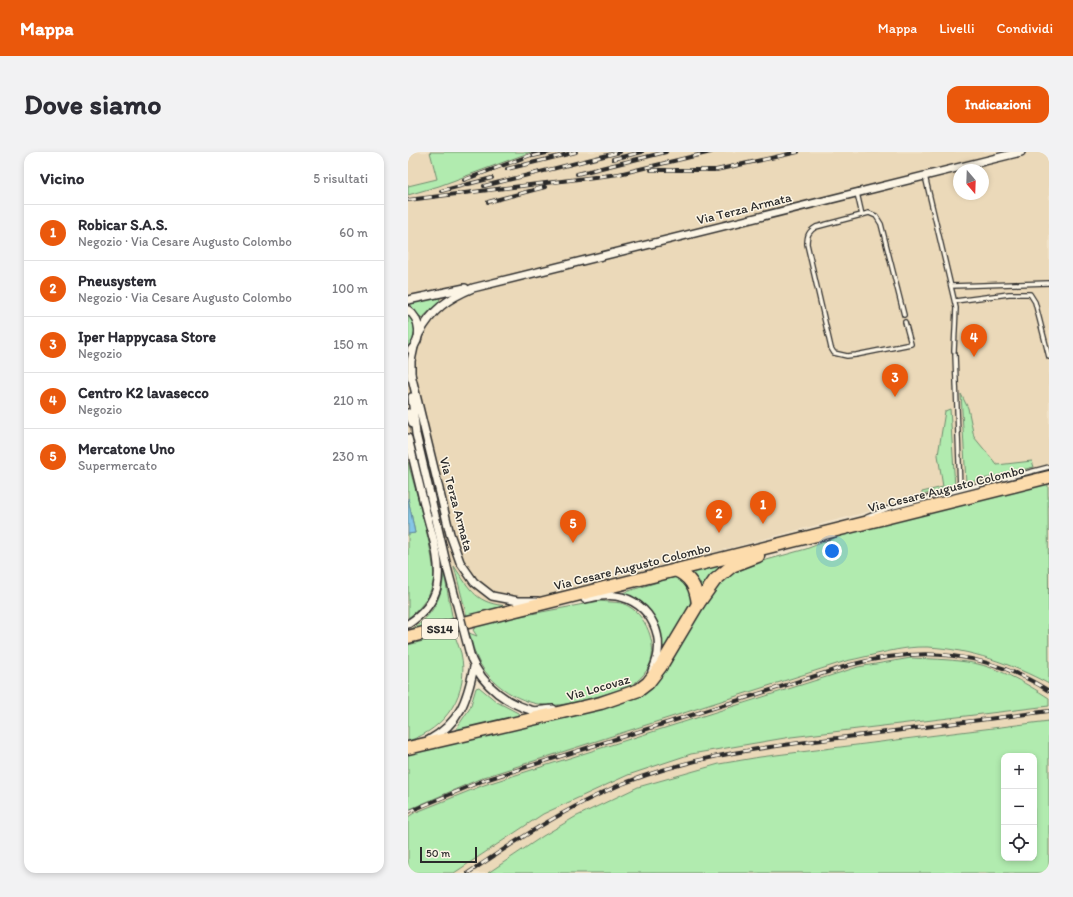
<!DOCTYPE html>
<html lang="it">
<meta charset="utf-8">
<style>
:root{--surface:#fff;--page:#f2f2f3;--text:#2b2b33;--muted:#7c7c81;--line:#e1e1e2;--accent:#ea580c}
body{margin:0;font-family:Itim,sans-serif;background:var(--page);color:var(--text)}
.controls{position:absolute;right:12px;bottom:12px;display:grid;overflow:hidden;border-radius:8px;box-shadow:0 2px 6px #0003}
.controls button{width:36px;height:36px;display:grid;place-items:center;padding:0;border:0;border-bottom:1px solid var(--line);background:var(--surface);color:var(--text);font:20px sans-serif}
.compass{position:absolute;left:545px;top:12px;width:36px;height:36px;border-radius:50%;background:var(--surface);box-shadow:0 2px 6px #0003;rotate:161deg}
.scale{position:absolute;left:12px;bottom:10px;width:57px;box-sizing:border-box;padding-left:4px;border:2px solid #2b2b2b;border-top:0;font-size:11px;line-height:14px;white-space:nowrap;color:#2b2b2b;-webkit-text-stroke:3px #fcf5e5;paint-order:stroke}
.you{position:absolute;left:424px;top:399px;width:14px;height:14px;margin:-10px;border:3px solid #fff;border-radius:50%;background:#1a73e8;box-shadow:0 0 0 6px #1a73e833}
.badge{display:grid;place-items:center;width:26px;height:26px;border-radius:50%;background:var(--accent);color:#fff;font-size:13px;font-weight:700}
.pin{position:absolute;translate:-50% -33px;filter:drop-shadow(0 1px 2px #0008)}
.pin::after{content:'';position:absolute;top:21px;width:14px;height:12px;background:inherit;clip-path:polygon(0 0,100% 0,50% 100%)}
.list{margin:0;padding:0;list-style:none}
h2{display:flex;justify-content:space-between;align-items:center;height:52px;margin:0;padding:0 16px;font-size:17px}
h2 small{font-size:13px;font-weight:400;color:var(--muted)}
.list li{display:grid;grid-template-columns:26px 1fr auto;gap:12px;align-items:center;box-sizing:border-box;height:56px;padding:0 16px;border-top:1px solid var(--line)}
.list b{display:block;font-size:15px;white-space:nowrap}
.list p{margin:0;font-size:13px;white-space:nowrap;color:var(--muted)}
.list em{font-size:13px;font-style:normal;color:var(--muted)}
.icon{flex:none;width:22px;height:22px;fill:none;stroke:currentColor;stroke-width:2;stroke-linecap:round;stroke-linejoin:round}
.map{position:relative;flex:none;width:641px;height:721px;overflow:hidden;border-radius:12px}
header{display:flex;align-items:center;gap:24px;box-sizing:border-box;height:56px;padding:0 20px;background:var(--accent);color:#fff}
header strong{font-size:19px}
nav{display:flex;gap:22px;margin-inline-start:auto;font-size:14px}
.intro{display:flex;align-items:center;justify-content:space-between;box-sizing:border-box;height:96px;padding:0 24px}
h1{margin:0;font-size:28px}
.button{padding:10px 18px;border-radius:12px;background:var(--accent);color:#fff;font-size:14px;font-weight:700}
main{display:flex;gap:24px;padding:0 24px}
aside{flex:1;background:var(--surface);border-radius:12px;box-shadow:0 2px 6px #0003}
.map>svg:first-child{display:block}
.built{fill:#ebd9b9;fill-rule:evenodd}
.green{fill:#b1ebaf;stroke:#6e8b6d;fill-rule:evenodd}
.water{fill:#85c6e6;stroke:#61889b}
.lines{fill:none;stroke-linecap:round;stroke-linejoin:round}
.lane-casing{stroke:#2b2b2b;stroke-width:6}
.street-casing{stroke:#2b2b2b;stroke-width:10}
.primary-casing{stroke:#2b2b2b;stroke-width:15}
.lane{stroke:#fcf5e5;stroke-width:3.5}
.street{stroke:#fcf5e5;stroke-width:7}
.primary{stroke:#fddcac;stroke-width:12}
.rail-casing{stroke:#2b2b2b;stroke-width:4}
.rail{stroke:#fcf5e5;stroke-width:2.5;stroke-dasharray:8;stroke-linecap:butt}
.street-bridge-casing{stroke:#2b2b2b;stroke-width:10;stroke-linecap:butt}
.street-bridge{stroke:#fcf5e5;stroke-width:7}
.labels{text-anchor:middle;stroke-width:3;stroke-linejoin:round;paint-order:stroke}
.shield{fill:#fcf5e5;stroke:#6a6863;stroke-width:1}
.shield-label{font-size:12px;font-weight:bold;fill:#2b2b2b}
.street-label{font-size:13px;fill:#2b2b2b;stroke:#fcf5e5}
</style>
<header>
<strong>Mappa</strong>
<nav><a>Mappa</a><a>Livelli</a><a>Condividi</a></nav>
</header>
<div class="intro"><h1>Dove siamo</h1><a class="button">Indicazioni</a></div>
<main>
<aside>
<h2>Vicino<small>5 risultati</small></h2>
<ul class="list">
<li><span class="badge">1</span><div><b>Robicar S.A.S.</b><p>Negozio · Via Cesare Augusto Colombo</p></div><em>60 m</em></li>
<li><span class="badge">2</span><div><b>Pneusystem</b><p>Negozio · Via Cesare Augusto Colombo</p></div><em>100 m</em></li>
<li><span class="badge">3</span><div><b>Iper Happycasa Store</b><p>Negozio</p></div><em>150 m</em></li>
<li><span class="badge">4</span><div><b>Centro K2 lavasecco</b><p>Negozio</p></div><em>210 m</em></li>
<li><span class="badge">5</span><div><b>Mercatone Uno</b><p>Supermercato</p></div><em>230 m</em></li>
</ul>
</aside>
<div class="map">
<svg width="641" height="721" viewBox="0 0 641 721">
<rect width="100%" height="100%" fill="#f2e4cb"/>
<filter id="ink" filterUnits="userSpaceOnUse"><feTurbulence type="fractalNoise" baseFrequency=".025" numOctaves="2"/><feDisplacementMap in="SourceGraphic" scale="8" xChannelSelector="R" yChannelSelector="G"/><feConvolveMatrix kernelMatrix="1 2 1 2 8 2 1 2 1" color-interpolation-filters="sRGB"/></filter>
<g filter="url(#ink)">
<g class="built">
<polygon points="0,0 22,0 29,27 0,34"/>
<path d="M123,0H641V312L101,454L85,453L72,447L61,436L46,415L59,465L45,469L35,424V433L23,459L13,472L0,479V466L10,458L20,444L25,430V412L0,310V43L31,34ZM551,18H575V42H551Z"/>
<polygon points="519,495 556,500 605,514 641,532 641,546 621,533 593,520 560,510 503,506 450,515 76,633 0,665 0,658 76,625 438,509 485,499"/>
<polygon points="641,554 641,569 403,598 311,612 230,635 167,665 135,684 80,721 46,721 135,662 220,623 283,602 383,585"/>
</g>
<g class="green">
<polygon points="22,0 123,0 31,34 0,43 0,34 29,27"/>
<polygon points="29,143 32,146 31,150 13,167 11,167 2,152"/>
<path d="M0,163C8,173 10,186 0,196Z"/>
<polygon points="553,242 560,256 566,285 589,313 624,309 626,315 558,331"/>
<polygon points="542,257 547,335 514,343 514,340 535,335 530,303 537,259"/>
<path d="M0,310C6,334 30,411 25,431C21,446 12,457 0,466V382L7,381L0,346Z"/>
<polygon points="637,318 490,356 490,355"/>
<path d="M640,331L641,532C604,512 562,497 519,495C493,494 464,504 438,509L76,625L0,658V602L229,545L311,432L330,416L398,397L439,381Z"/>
<polygon points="311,413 311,417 297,434 291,435 282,421 283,419"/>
<path d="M46,414C63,439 68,452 101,454L59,465Z"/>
<path d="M36,421L45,469L0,479C23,467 34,447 36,421Z"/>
<path d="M273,425L283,441L282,455L259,496L254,494C252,466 239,452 214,441L263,426Z"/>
<path d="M192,449C199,450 207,450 213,451C235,457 249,488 243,509C239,522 228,532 216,537C195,542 172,551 150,553C119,556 86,537 71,510C66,501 64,490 61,481L69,484L65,478L70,472Z"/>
<path d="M46,481C48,488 51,494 53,501C62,541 38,577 0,589V493Z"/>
<path d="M503,506C521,507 540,507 559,510C588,514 616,530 641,546V554L383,585L283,602L220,623L135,662L46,721H0V665L6,661L76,633L450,515Z"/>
<polygon points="71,535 89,550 112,562 112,565 46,580 62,556 68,536"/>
<path d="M641,569V721H80L135,684L167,665L230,635L311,612L352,605ZM596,604H626V706H596Z"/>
</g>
<polygon class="water" points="0,346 7,381 0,382"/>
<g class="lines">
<defs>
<g id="lane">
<polyline points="517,24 548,156 546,199"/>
<polyline points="449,41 454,63"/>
<polyline points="543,134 641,131"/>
<polyline points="547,149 601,142 622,142 627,150 641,205"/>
<path d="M496,163L473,72L468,64L461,61L408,75C401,79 399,83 399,92L423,196L426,201L439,204L448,203L503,192L497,170"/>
<polyline points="547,202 552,337"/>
<polyline points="459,365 481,356 641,315"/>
</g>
<g id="street">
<polyline points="0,148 57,136"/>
<path d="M0,158C13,167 14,187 3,198"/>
<path d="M11,182C25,157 39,147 65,136L613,0"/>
<polyline points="3,222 42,382 52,410 66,430 84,444 110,449 129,449"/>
<polyline points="3,226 3,209 6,195"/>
<polyline points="4,245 8,282 40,419"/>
<polyline points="0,261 5,272"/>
<path d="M0,286C6,310 12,335 18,360C24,383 34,410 29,435C25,451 14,463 0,472"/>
<path d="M177,447C187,445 197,442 208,444C243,449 261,488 244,519"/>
<path d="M63,506C75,535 100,553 130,560"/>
<polyline points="125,559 145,557"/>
<path d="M21,588C52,571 59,548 66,515"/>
</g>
<g id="primary">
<path d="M267,418C283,425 288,435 290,452"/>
<polyline points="0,485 641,325"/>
<polyline points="0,596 193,551 231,538 240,531 253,514 290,452 307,428 324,414 350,404"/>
</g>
</defs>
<use href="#lane" class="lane-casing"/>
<use href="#street" class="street-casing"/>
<use href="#primary" class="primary-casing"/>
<use href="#lane" class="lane"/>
<use href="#street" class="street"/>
<use href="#primary" class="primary"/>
<defs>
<g id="rail">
<polyline points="125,4 143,0"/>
<polyline points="205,7 234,0"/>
<polyline points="99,17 168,0"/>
<polyline points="243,18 308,18 390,0"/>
<polyline points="169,22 258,0"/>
<polyline points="56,28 131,0"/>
<polyline points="76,34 212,0"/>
<polyline points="33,39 84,26"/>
<polyline points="0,48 211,22 303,0"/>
<polyline points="80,50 137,35"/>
<path d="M0,660L74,629L442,513C513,494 578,499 641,539"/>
<path d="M60,721C109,688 159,655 214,632C287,603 363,594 439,585C507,576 574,568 641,559"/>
</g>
</defs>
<use href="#rail" class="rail-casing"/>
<use href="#rail" class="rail"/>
<defs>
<polyline id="street-bridge" points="40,419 63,506"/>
</defs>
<use href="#street-bridge" class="street-bridge-casing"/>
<use href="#street-bridge" class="street-bridge"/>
</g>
</g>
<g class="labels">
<rect class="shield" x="14" y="467" width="36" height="20" rx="3"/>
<g class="shield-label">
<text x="32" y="481">SS14</text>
</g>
<g class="street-label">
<text transform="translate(336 56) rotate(-14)" y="5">Via Terza Armata</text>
<text transform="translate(538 336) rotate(-14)" y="5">Via Cesare Augusto Colombo</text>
<text transform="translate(49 352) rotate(75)" y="5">Via Terza Armata</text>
<text transform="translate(224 414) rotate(-14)" y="5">Via Cesare Augusto Colombo</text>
<text transform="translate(190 535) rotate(-16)" y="5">Via Locovaz</text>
</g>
</g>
</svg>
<div class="controls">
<button>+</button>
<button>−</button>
<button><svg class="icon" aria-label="locate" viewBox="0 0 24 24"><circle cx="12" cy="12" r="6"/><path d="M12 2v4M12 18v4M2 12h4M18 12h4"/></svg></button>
</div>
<svg class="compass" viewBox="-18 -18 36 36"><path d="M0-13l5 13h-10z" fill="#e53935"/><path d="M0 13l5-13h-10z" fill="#7c7c81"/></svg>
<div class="scale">50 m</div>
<div class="you"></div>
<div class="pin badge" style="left:355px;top:372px">1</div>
<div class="pin badge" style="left:311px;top:381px">2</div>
<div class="pin badge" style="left:487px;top:245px">3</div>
<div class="pin badge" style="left:566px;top:205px">4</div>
<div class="pin badge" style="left:165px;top:391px">5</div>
</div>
</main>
